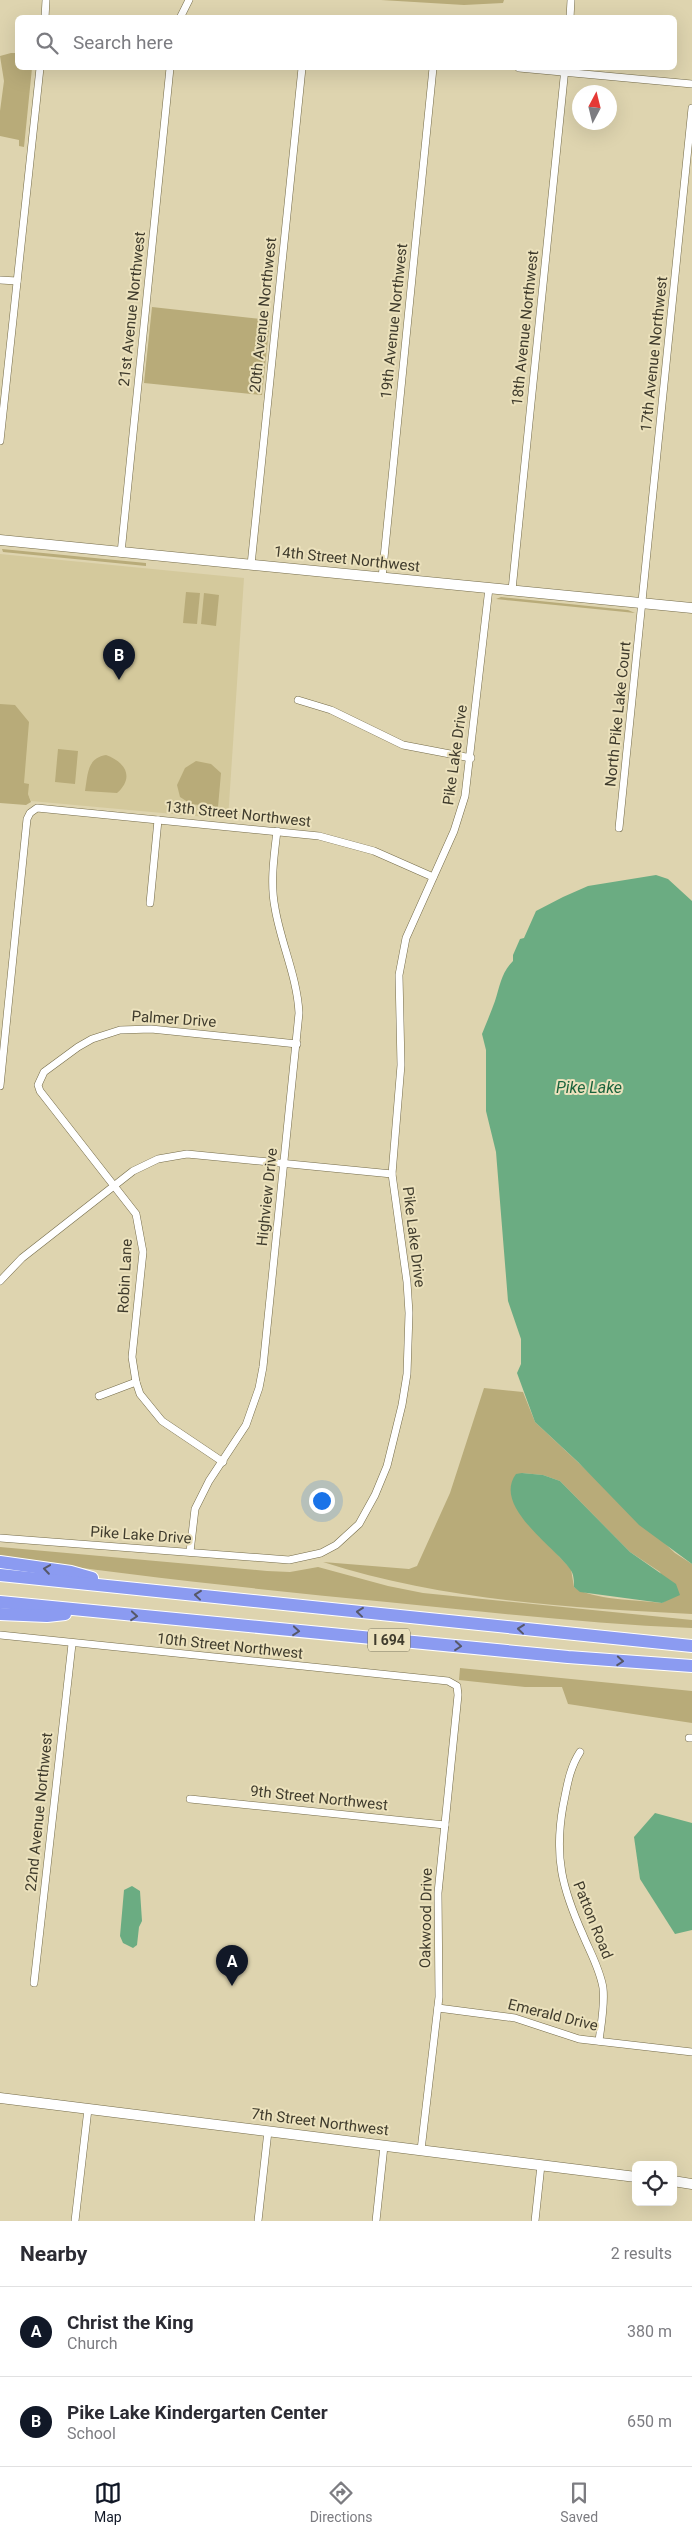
<!DOCTYPE html>
<style>
:root{--surface:#fff;--page:#f2f2f3;--text:#2b2b33;--muted:#7c7c81;--line:#e1e1e2;--accent:#111827}
body{margin:0;font-family:Roboto,sans-serif;background:var(--page);color:var(--text)}
.controls{position:absolute;right:15px;bottom:15px;display:grid;overflow:hidden;border-radius:8px;box-shadow:0 5px 20px #0002}
.controls button{width:45px;height:45px;display:grid;place-items:center;padding:0;border:0;border-bottom:1px solid var(--line);background:var(--surface);color:var(--text);font:25px sans-serif}
.compass{position:absolute;left:572px;top:85px;width:45px;height:45px;border-radius:50%;background:var(--surface);box-shadow:0 5px 20px #0002;rotate:7deg}
.you{position:absolute;left:321px;top:1500px;width:18px;height:18px;margin:-12px;border:4px solid #fff;border-radius:50%;background:#1a73e8;box-shadow:0 0 0 8px #1a73e833}
.badge{display:grid;place-items:center;width:32px;height:32px;border-radius:50%;background:var(--accent);color:#fff;font-size:16px;font-weight:700}
.pin{position:absolute;translate:-50% -41px;filter:drop-shadow(0 1px 2px #0008)}
.pin::after{content:'';position:absolute;top:26px;width:18px;height:15px;background:inherit;clip-path:polygon(0 0,100% 0,50% 100%)}
.list{margin:0;padding:0;list-style:none}
h2{display:flex;justify-content:space-between;align-items:center;height:65px;margin:0;padding:0 20px;font-size:21px}
h2 small{font-size:16px;font-weight:400;color:var(--muted)}
.list li{display:grid;grid-template-columns:32px 1fr auto;gap:15px;align-items:center;box-sizing:border-box;height:90px;padding:0 20px;border-top:1px solid var(--line)}
.list b{display:block;font-size:19px;white-space:nowrap}
.list p{margin:0;font-size:16px;white-space:nowrap;color:var(--muted)}
.list em{font-size:16px;font-style:normal;color:var(--muted)}
.icon{flex:none;width:28px;height:28px;fill:none;stroke:currentColor;stroke-width:2;stroke-linecap:round;stroke-linejoin:round}
.map{position:relative;flex:none;width:692px;height:2221px;overflow:hidden}
.search{position:absolute;background:var(--surface);box-shadow:0 5px 20px #0002;left:15px;right:15px;top:15px;height:55px;display:flex;align-items:center;gap:12px;box-sizing:border-box;padding:0 18px;border-radius:8px;color:var(--muted);font-size:19px}
.sheet{height:245px;background:var(--surface)}
nav{display:flex;justify-content:space-around;align-items:center;box-sizing:border-box;height:70px;border-top:1px solid var(--line);background:var(--surface);font-size:14px;color:var(--muted)}
nav a{display:grid;justify-items:center;gap:2px}
nav .on{color:var(--accent)}
.map>svg:first-child{display:block}
.built{fill:#d4c99c}
.green{fill:#b8ab79;fill-rule:evenodd}
.water{fill:#6bac82}
.lines{fill:none;stroke-linecap:round;stroke-linejoin:round}
.street-casing{stroke:#746b49;stroke-width:8}
.secondary-casing{stroke:#746b49;stroke-width:11}
.highway-casing{stroke:#fff;stroke-width:14}
.street{stroke:#fff;stroke-width:7}
.secondary{stroke:#fff;stroke-width:10}
.highway{stroke:#8b9bf1;stroke-width:12}
.oneway{stroke:#565868}
.labels{text-anchor:middle;stroke-width:4;stroke-linejoin:round;paint-order:stroke}
.shield{fill:#ebe1bc;stroke:#736e58;stroke-width:1}
.shield-label{font-size:14px;font-weight:bold;fill:#403c2d}
.street-label{font-size:15px;fill:#403c2d;stroke:#ebe1bc}
.water-label{font-size:16px;font-style:italic;fill:#1b643d;stroke:#ebe1bc}
</style>
<div class="map">
<svg width="692" height="2221" viewBox="0 0 692 2221">
<rect width="100%" height="100%" fill="#ded4af"/>
<polygon class="built" points="0,554 244,578 228,819 31,801 28,794 28,784 0,781"/>
<g class="green">
<polygon points="381,0 504,0 503,3 464,5"/>
<polygon points="11,53 17,53 18,68 32,68 24,147 19,146 19,140 0,136 0,111 4,81 0,56"/>
<polygon points="152,307 270,320 262,395 144,383"/>
<polygon points="2,549 146,563 146,566 3,552"/>
<polygon points="186,592 200,593 197,624 183,623"/>
<polygon points="204,593 219,595 216,626 201,624"/>
<polygon points="501,597 628,610 635,613 496,599"/>
<polygon points="0,704 15,705 29,722 24,783 29,784 28,794 31,802 26,805 0,803"/>
<polygon points="58,749 78,751 75,784 55,782"/>
<path d="M106,755C125,762 135,777 117,793L85,791C88,774 87,758 106,755Z"/>
<polygon points="196,761 211,764 221,773 218,807 191,804 180,797 177,785 185,768"/>
<path d="M484,1388L523,1392L535,1422L675,1553L692,1564V1614C568,1608 441,1600 323,1562L409,1569L417,1566L450,1493ZM522,1473L543,1475L560,1481L630,1552L660,1572L670,1598L662,1603C639,1600 591,1600 574,1587L571,1569L553,1550Z"/>
<path d="M0,1547L267,1571L290,1572L318,1567L388,1586L423,1593L692,1620V1628C590,1624 488,1612 387,1602C257,1589 128,1576 0,1556Z"/>
<polygon points="460,1668 692,1691 692,1723 568,1704 562,1687 525,1687 459,1680"/>
</g>
<g class="water">
<path d="M656,875L668,879L692,901V1564L639,1525L578,1462L535,1422L517,1373L521,1364V1339L508,1301L496,1152L486,1111V1050L482,1034C486,1024 491,1012 495,1001C500,986 501,973 513,961V955L520,939L524,938L536,911L563,897L588,886Z"/>
<path d="M522,1473L543,1475L560,1481L630,1552L676,1584L680,1595L662,1603L580,1592L574,1587C574,1581 574,1574 570,1569C555,1547 492,1506 516,1474Z"/>
<polygon points="655,1813 692,1823 692,1930 675,1934 640,1879 634,1837"/>
<polygon points="132,1886 140,1891 142,1921 139,1927 137,1945 133,1948 123,1943 120,1936 124,1890"/>
</g>
<g class="lines">
<defs>
<g id="street">
<polyline points="45,18 46,0"/>
<polyline points="180,18 189,0"/>
<polyline points="570,18 571,0"/>
<polyline points="519,68 692,84"/>
<polyline points="0,280 17,281"/>
<polyline points="0,441 40,68"/>
<polyline points="121,553 170,68"/>
<polyline points="251,565 302,68"/>
<polyline points="382,578 433,68"/>
<polyline points="512,590 565,68"/>
<polyline points="298,700 331,710 403,745 471,758"/>
<polyline points="619,828 692,108"/>
<polyline points="150,903 158,820"/>
<polyline points="0,1086 27,819 30,813 37,808 319,836 374,851 433,877"/>
<polyline points="0,1281 22,1258 133,1171 158,1159 187,1154 392,1174"/>
<polyline points="99,1396 136,1382"/>
<polyline points="223,1462 162,1421 140,1394 136,1382 132,1357 143,1252 136,1214 40,1091 38,1085 44,1072 78,1047 92,1039 120,1030 151,1029 297,1044"/>
<polyline points="0,1538 289,1560 321,1553 336,1545 359,1524 375,1495 387,1466 402,1405 407,1374 409,1313 407,1282 392,1174 401,1065 399,975 406,938 454,831 465,796 489,588"/>
<path d="M190,1552L195,1509L209,1481L246,1425L259,1388L263,1367L299,1013C297,976 281,944 275,908C270,883 274,856 277,831"/>
<polyline points="0,1635 448,1681 457,1686 458,1695 438,1893 439,1997 421,2150"/>
<polyline points="689,1738 692,1738"/>
<path d="M580,1752C569,1769 567,1787 563,1806C554,1857 562,1888 583,1935C590,1952 600,1969 603,1988C605,2005 601,2024 599,2041"/>
<polyline points="190,1799 445,1825"/>
<polyline points="34,1983 72,1644"/>
<polyline points="438,2008 515,2018 579,2039 692,2052"/>
<polyline points="75,2221 88,2109"/>
<polyline points="258,2221 268,2131"/>
<polyline points="376,2221 384,2146"/>
<polyline points="535,2221 541,2165"/>
</g>
<g id="secondary">
<polyline points="0,540 692,608"/>
<polyline points="0,2098 636,2177"/>
<polyline points="673,2181 692,2184"/>
</g>
<g id="highway">
<polyline points="0,1562 71,1572 92,1578"/>
<polyline points="0,1575 692,1646"/>
<polyline points="0,1602 568,1657 692,1666"/>
<polyline points="0,1614 47,1616 65,1614"/>
</g>
</defs>
<use href="#street" class="street-casing"/>
<use href="#secondary" class="secondary-casing"/>
<use href="#highway" class="highway-casing"/>
<use href="#street" class="street"/>
<use href="#secondary" class="secondary"/>
<use href="#highway" class="highway"/>
</g>
<defs><path id="oneway-chevron" d="M-2-3.5L2.5 0L-2 3.5" fill="none" stroke-width="1.6" stroke-linecap="round" stroke-linejoin="round" transform="scale(1.25)"/></defs>
<g class="oneway">
<use href="#oneway-chevron" transform="translate(47 1569) rotate(-172)"/>
<use href="#oneway-chevron" transform="translate(198 1595) rotate(-174)"/>
<use href="#oneway-chevron" transform="translate(360 1612) rotate(-174)"/>
<use href="#oneway-chevron" transform="translate(134 1616) rotate(5)"/>
<use href="#oneway-chevron" transform="translate(521 1629) rotate(-174)"/>
<use href="#oneway-chevron" transform="translate(296 1631) rotate(5)"/>
<use href="#oneway-chevron" transform="translate(458 1646) rotate(5)"/>
<use href="#oneway-chevron" transform="translate(620 1661) rotate(4)"/>
</g>
<g class="labels">
<rect class="shield" x="368" y="1628.5" width="42" height="23" rx="4"/>
<g class="shield-label">
<text x="389" y="1645">I 694</text>
</g>
<g class="street-label">
<text transform="translate(132 309) rotate(-84)" y="5">21st Avenue Northwest</text>
<text transform="translate(263 315) rotate(-84)" y="5">20th Avenue Northwest</text>
<text transform="translate(394 321) rotate(-84)" y="5">19th Avenue Northwest</text>
<text transform="translate(525 328) rotate(-84)" y="5">18th Avenue Northwest</text>
<text transform="translate(654 354) rotate(-84)" y="5">17th Avenue Northwest</text>
<text transform="translate(347 559) rotate(6)" y="5">14th Street Northwest</text>
<text transform="translate(618 714) rotate(-84)" y="5">North Pike Lake Court</text>
<text transform="translate(455 755) rotate(-82)" y="5">Pike Lake Drive</text>
<text transform="translate(238 814) rotate(6)" y="5">13th Street Northwest</text>
<text transform="translate(174 1019) rotate(4)" y="5">Palmer Drive</text>
<text transform="translate(267 1197) rotate(-84)" y="5">Highview Drive</text>
<text transform="translate(414 1237) rotate(83)" y="5">Pike Lake Drive</text>
<text transform="translate(125 1276) rotate(-87)" y="5">Robin Lane</text>
<text transform="translate(141 1535) rotate(4)" y="5">Pike Lake Drive</text>
<text transform="translate(230 1646) rotate(6)" y="5">10th Street Northwest</text>
<text transform="translate(319 1798) rotate(6)" y="5">9th Street Northwest</text>
<text transform="translate(39 1812) rotate(-84)" y="5">22nd Avenue Northwest</text>
<text transform="translate(426 1918) rotate(-89)" y="5">Oakwood Drive</text>
<text transform="translate(593 1920) rotate(68)" y="5">Patton Road</text>
<text transform="translate(553 2015) rotate(14)" y="5">Emerald Drive</text>
<text transform="translate(320 2122) rotate(7)" y="5">7th Street Northwest</text>
</g>
<g class="water-label">
<text x="589" y="1093">Pike Lake</text>
</g>
</g>
</svg>
<div class="controls">
<button><svg class="icon" aria-label="locate" viewBox="0 0 24 24"><circle cx="12" cy="12" r="6"/><path d="M12 2v4M12 18v4M2 12h4M18 12h4"/></svg></button>
</div>
<svg class="compass" viewBox="-18 -18 36 36"><path d="M0-13l5 13h-10z" fill="#e53935"/><path d="M0 13l5-13h-10z" fill="#7c7c81"/></svg>
<div class="you"></div>
<div class="pin badge" style="left:232px;top:1986px">A</div>
<div class="pin badge" style="left:119px;top:680px">B</div>
<div class="search"><svg class="icon" aria-label="search" viewBox="0 0 24 24"><circle cx="10" cy="10" r="6"/><path d="M15 15l6 6"/></svg>Search here</div>
</div>
<section class="sheet">
<h2>Nearby<small>2 results</small></h2>
<ul class="list">
<li><span class="badge">A</span><div><b>Christ the King</b><p>Church</p></div><em>380 m</em></li>
<li><span class="badge">B</span><div><b>Pike Lake Kindergarten Center</b><p>School</p></div><em>650 m</em></li>
</ul>
</section>
<nav>
<a class="on"><svg class="icon" aria-label="map" viewBox="0 0 24 24"><path d="M3 6l6-2 6 2 6-2v14l-6 2-6-2-6 2zM9 4v14M15 6v14"/></svg>Map</a>
<a><svg class="icon" aria-label="directions" viewBox="0 0 24 24"><path d="M12 3l9 9-9 9-9-9zM9 14v-3h6M13 9l2 2-2 2"/></svg>Directions</a>
<a><svg class="icon" aria-label="saved" viewBox="0 0 24 24"><path d="M7 4h10v16l-5-4-5 4z"/></svg>Saved</a>
</nav>
